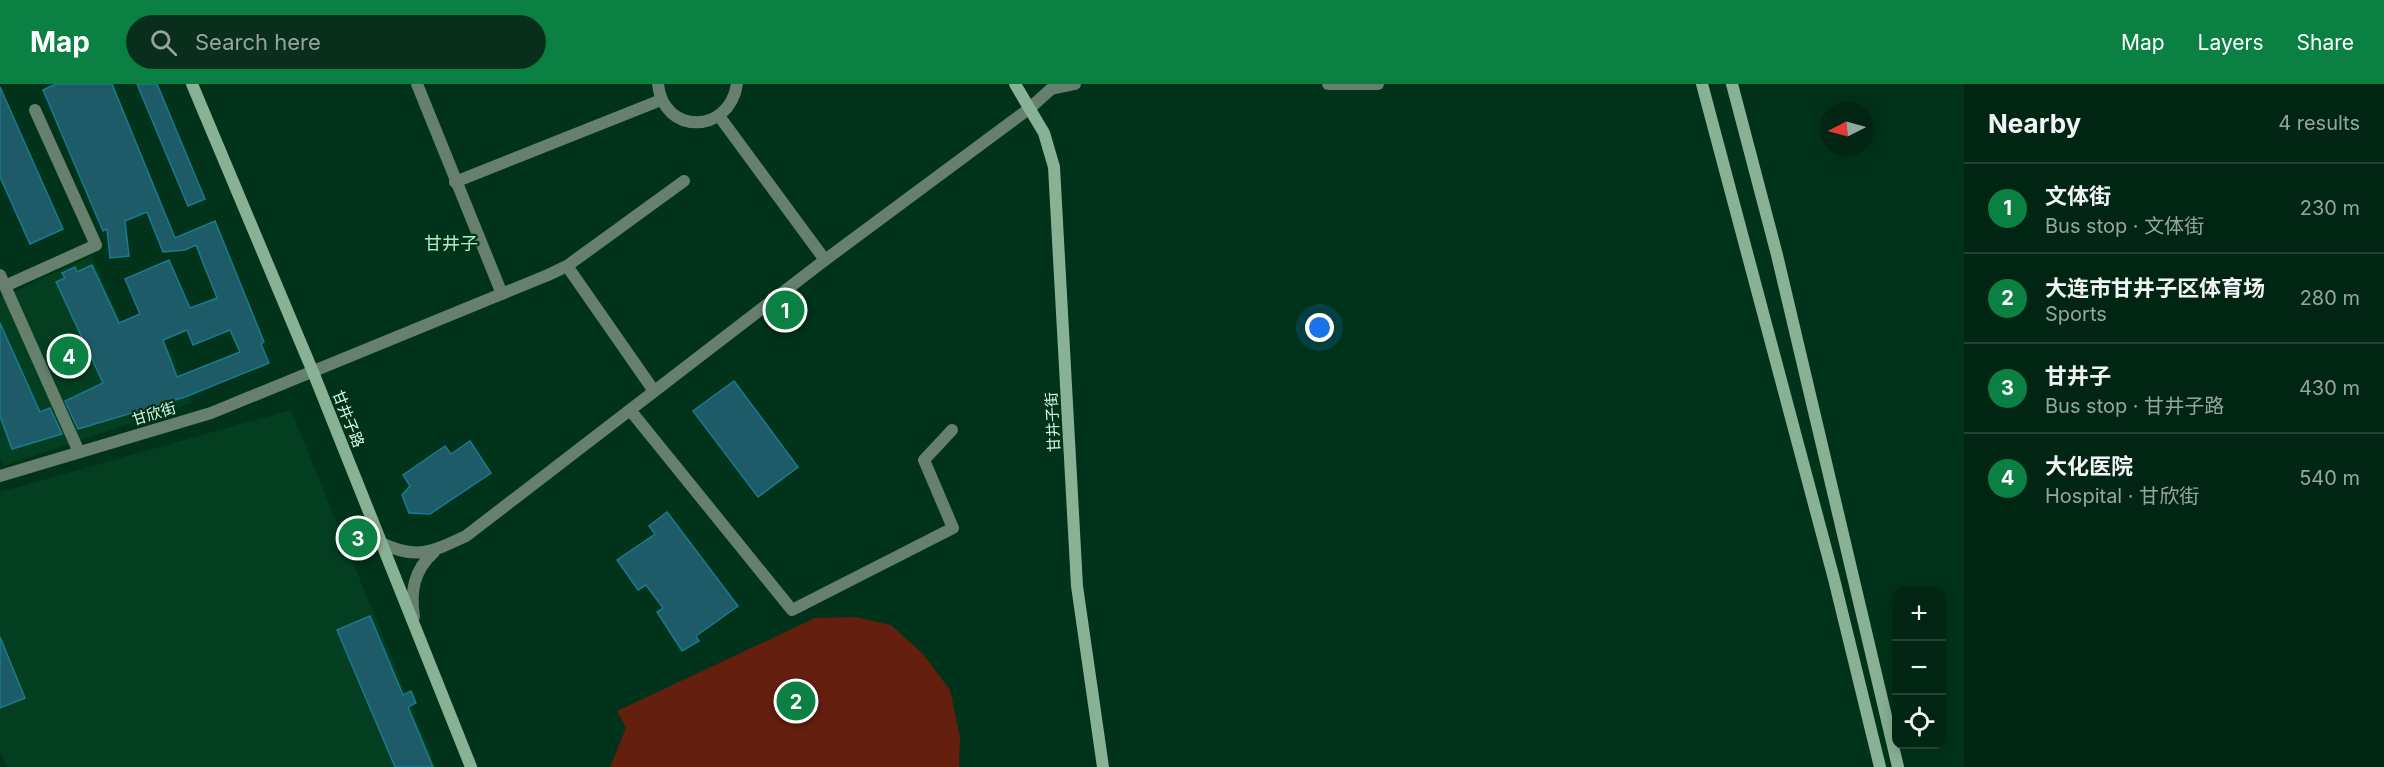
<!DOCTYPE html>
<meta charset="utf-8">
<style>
:root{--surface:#002613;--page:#0a2e1c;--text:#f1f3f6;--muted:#95a5a0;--line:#224333;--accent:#0b8043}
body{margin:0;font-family:Inter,"Noto Sans SC",sans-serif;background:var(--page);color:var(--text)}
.controls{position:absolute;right:18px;bottom:18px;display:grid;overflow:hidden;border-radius:12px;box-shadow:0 3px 15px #0003}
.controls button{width:54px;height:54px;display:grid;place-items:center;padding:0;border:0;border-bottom:2px solid var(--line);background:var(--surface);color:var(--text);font:30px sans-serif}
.compass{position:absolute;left:1820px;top:18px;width:54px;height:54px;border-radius:50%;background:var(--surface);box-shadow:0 3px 15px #0003;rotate:264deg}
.you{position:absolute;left:1320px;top:244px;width:21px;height:21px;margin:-15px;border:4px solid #fff;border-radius:50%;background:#1a73e8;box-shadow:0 0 0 9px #1a73e833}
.badge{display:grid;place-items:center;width:39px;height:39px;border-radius:50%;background:var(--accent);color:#fff;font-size:20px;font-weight:700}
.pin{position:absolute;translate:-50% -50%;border:3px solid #fff;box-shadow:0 2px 6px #0006}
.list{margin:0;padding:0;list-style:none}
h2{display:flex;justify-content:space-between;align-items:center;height:78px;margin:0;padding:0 24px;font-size:26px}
h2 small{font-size:20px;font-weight:400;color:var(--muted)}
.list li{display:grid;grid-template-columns:39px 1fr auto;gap:18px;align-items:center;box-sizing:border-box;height:90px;padding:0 24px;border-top:2px solid var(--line)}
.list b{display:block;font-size:22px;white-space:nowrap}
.list p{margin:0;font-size:20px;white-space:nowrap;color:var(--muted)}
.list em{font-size:20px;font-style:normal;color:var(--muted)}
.icon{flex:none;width:33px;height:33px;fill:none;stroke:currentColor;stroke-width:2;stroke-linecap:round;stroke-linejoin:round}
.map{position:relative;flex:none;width:1964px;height:683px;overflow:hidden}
header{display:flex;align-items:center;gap:36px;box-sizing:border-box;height:84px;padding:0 30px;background:var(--accent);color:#fff}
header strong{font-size:28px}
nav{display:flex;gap:33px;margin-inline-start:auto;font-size:21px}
.search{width:420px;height:54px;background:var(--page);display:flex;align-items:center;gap:15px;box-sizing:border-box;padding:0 21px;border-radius:33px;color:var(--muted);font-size:22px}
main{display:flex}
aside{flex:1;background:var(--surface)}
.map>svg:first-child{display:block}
.built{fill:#033e20}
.green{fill:#641f0f}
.building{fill:#1d5b68;stroke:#197b8d;stroke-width:1.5;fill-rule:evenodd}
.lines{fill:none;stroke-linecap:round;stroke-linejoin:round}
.street{stroke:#67806e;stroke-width:12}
.secondary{stroke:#89b195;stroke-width:12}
.labels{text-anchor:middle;stroke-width:4.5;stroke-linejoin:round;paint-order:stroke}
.street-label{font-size:15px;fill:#dbfbe4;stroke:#003319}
.quarter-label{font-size:18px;fill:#afeec3;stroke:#003319}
</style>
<header>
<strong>Map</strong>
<div class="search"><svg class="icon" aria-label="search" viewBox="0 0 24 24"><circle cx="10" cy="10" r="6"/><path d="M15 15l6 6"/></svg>Search here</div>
<nav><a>Map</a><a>Layers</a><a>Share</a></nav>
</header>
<main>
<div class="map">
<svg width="1964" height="683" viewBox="0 0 1964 683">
<rect width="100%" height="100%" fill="#003319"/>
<g class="built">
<polygon points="91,172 140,278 170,265 192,319 3,382 0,375 0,214"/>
<polygon points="291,326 436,683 7,683 0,667 0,408"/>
</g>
<polygon class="green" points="855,533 891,541 923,570 950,606 960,653 959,683 610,683 626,644 617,627 815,534"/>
<g class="building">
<path d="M56,0H112L175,154L215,137L264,258L261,260L269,279L185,313L78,345L65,317L103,299L56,198L65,194L62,189L75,183L77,188L92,181L119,239L140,230L125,195L169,176L190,224L217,214L196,161L185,166L163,168L147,128L125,137L129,172L110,174L107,145L103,147L43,6ZM187,246L193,261L230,246L240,268L177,293L163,256Z"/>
<polygon points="137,0 157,0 205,115 188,122"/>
<polygon points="0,3 63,145 30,160 0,93"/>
<polygon points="0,239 40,328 50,324 62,350 12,365 0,332"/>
<polygon points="734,297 798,383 758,413 693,327"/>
<polygon points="470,357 491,389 430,430 409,429 402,411 410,402 403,391 445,362 451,370"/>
<polygon points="667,428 738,522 696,552 699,557 682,567 657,528 663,524 646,501 638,506 617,476 655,450 649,442"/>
<polygon points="370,532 403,611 411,607 416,619 408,623 433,683 395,683 337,546"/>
<polygon points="0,553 25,614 0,624"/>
</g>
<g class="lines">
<g class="street">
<polyline points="417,0 502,210"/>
<path d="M658,0C663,51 729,51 737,0"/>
<polyline points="1328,0 1378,0"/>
<polyline points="719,32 825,176"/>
<polyline points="455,98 661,16"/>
<polyline points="567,182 654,307"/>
<polyline points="0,191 79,368"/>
<polyline points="5,202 96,161 35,26"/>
<polyline points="630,326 792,526 953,444 924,376 952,346"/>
<polyline points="0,392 211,329 548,191 567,182 684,97"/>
<path d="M381,459C416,476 432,468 466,452L825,176L1030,24L1051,5L1075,0"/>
<path d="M414,533C410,507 414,486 434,468"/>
</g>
<g class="secondary">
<polyline points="192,0 313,288 471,683"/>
<polyline points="1015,0 1044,49 1054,83 1077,502 1103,683"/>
<polyline points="1702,0 1834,495 1880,683"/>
<polyline points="1732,0 1777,171 1898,683"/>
</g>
</g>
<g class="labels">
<g class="street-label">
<text transform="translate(154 330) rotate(-17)" y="5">甘欣街</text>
<text transform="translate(348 335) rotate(68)" y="5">甘井子路</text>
<text transform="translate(1053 338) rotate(-93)" y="5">甘井子街</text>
</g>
<g class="quarter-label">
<text x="451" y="166">甘井子</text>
</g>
</g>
</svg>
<div class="controls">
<button>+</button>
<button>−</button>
<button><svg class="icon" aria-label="locate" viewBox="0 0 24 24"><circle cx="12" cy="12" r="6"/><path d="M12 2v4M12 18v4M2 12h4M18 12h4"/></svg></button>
</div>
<svg class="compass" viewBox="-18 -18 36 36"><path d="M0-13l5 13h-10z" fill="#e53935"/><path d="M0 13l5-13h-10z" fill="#95a5a0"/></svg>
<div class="you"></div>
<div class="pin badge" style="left:785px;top:226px">1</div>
<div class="pin badge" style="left:796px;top:617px">2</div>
<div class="pin badge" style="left:358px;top:454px">3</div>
<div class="pin badge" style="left:69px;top:272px">4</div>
</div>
<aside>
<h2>Nearby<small>4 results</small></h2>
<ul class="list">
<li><span class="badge">1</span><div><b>文体街</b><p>Bus stop · 文体街</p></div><em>230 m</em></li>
<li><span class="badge">2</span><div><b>大连市甘井子区体育场</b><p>Sports</p></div><em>280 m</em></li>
<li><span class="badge">3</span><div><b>甘井子</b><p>Bus stop · 甘井子路</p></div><em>430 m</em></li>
<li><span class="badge">4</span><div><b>大化医院</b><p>Hospital · 甘欣街</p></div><em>540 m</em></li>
</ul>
</aside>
</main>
